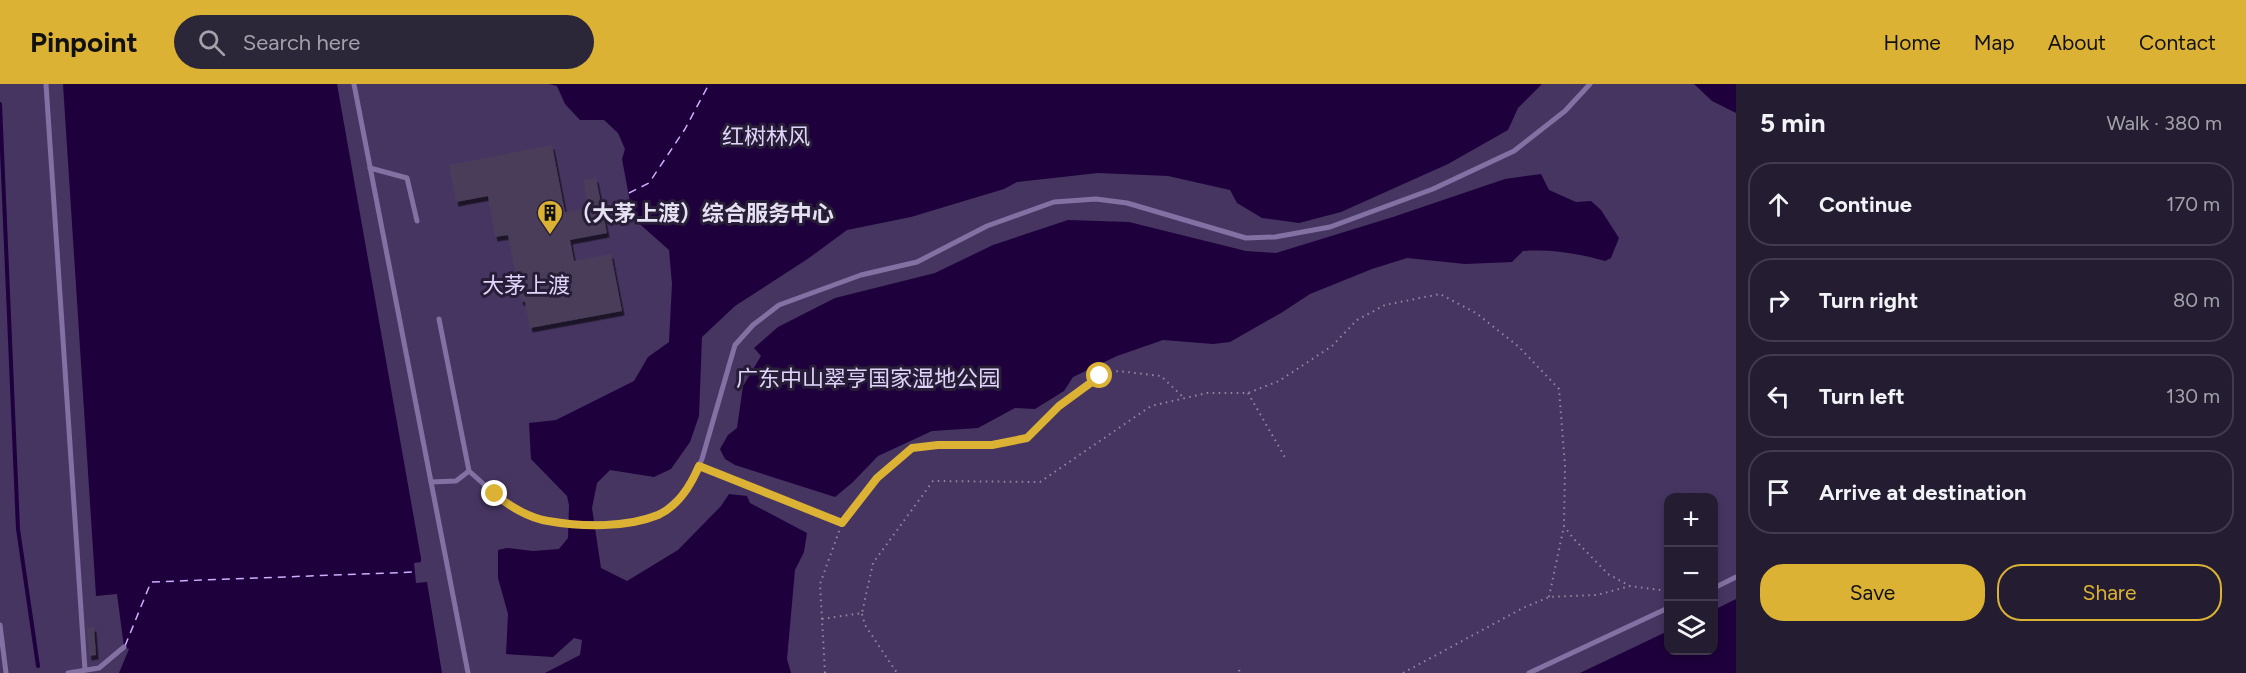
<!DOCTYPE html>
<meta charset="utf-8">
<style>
:root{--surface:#241d31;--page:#2c2639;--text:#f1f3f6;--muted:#a3a2ab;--line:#413b4d;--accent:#dbb233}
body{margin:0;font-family:Figtree,"Noto Sans SC",sans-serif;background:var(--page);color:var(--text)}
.controls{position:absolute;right:18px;bottom:18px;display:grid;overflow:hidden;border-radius:12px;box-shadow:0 3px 9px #0003}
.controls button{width:54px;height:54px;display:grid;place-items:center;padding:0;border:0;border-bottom:2px solid var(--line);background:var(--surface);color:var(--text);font:30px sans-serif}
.stop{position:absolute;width:18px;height:18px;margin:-14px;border:4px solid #dbb233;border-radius:50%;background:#fff}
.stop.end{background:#dbb233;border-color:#fff;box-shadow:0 2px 6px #0008}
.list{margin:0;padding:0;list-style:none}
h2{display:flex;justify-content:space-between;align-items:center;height:78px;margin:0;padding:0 24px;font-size:26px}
h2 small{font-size:20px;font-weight:400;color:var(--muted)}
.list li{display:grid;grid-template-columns:39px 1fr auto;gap:18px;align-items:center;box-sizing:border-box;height:84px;margin:0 12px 12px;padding:0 12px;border:2px solid var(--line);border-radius:24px}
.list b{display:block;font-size:22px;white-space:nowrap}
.list em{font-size:20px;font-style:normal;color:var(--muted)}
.actions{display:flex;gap:12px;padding:18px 24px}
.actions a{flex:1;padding:14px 0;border:2px solid var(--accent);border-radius:24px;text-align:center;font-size:21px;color:var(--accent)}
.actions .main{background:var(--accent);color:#111}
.icon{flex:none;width:33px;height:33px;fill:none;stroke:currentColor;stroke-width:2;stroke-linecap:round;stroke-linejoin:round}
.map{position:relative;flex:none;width:1736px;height:589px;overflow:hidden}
header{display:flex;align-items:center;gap:36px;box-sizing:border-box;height:84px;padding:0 30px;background:var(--accent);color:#111}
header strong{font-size:28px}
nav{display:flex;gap:33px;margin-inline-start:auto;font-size:21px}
.search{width:420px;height:54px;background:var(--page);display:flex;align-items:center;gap:15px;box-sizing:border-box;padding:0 21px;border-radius:33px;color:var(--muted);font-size:22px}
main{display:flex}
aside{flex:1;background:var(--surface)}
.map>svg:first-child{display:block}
.green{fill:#463561}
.water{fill:#1e003c}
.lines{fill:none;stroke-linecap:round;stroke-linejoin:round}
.stream{stroke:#1e003c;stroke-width:4}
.ferry{stroke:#cbb0fd;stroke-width:1.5;stroke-dasharray:8 6;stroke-linecap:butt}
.building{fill:#483e5a;filter:url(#shadow)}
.path{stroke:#918a9f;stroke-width:2;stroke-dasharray:1.5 4.5;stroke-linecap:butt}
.lane{stroke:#8271a2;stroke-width:5}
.route{stroke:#dbb233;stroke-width:8}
.labels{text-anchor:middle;stroke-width:6;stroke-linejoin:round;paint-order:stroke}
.park-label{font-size:22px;fill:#e0d4fb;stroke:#271d37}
.poi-label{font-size:22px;font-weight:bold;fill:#e6e1f2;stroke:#271d37;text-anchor:start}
</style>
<header>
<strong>Pinpoint</strong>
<div class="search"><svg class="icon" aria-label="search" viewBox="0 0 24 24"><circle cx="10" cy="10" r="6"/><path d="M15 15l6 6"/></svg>Search here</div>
<nav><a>Home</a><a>Map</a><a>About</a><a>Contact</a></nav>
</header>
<main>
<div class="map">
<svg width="1736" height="589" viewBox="0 0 1736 589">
<defs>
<filter id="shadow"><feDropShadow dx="2.5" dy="4.5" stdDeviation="0" flood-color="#0009"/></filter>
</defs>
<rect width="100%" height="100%" fill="#302741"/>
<polygon class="green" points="0,0 1736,0 1736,525 1714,536 1714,414 1668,414 1668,559 1608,589 0,589"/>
<g class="water">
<polygon points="63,0 337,0 421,474 421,478 414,479 416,499 427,498 442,589 119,589 129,565 124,563 117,510 96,512"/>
<polygon points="549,0 1542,0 1518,24 1508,46 1448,80 1341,128 1299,139 1262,134 1237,119 1230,106 1168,92 1098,89 1017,98 1004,105 911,133 847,146 809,174 735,222 702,253 699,332 690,358 671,385 654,393 610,386 597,399 592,424 601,484 627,497 678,466 721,422 729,410 747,412 750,419 807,449 804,468 795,486 787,575 791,589 545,589 580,571 582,556 574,554 553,573 506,570 508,530 498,494 498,466 507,464 533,467 559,465 568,454 569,421 567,412 531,375 529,339 556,336 634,297 648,273 669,258 672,200 669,166 633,134 622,75 625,65 618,49 604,36 580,36 565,20 557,2"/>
<polygon points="1694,0 1736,0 1736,29 1712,17"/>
<path d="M1541,90L1549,106L1576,118L1591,117L1601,126L1619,154L1611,174L1605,177C1577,169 1551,165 1523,167L1512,178L1465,180L1407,174L1372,185L1310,210L1281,229L1230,258L1213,260L1163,256L1117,272L1073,293L1064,307L1035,325L1015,324L978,344L932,347L878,372L853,398L835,413L735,381L725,375L720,365L728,351L737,344L743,302L761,272L754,264L778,243L835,214L935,189L993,161L1068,136L1129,138L1246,167L1276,169L1393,133L1505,95Z"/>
<polygon points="1736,515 1736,589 1580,589 1668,547 1668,566 1714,566 1714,526"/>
</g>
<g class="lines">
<polyline class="stream" points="0,20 18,445 38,582"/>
<g class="ferry">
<polyline points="629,109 649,99 685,45 709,0"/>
<polyline points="125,562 151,498 415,488"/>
</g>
</g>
<g class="building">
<polygon points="552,61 565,128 588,124 583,96 596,94 607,149 570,156 574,177 611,170 622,227 530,244 525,218 521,217 508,151 495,153 488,112 456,118 449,81"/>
<polygon points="94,543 96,571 89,572 87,544"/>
</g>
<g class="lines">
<g class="path">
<polyline points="1248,309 1286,375"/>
<polyline points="707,385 841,439"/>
<polyline points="1549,513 1564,442"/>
<polyline points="862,530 865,541 897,589"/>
<polyline points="822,535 862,529 873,479 933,397 1040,398 1151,322 1207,309 1248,309 1279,297 1332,262 1357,236 1385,221 1440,210 1476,229 1519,263 1559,305 1565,382 1564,442 1573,454 1608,490 1630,502 1668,507"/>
<polyline points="1239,586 1240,589"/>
<polyline points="825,589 820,500 842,439 877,394 912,364 938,361 992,361 1027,354 1059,322 1100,292 1118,287 1161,292 1183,313"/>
<polyline points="1403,589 1523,524 1549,513 1597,511 1630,502"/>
</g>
<g class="lane">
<polyline points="46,0 85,586"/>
<polyline points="354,0 468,589"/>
<polyline points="370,84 407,94 417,137"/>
<polyline points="439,235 469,387 507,421 546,437 582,440 626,439 660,430 688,406 702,375 735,261 753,241 779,221 861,191 917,178 987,142 1054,118 1096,115 1127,119 1246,154 1275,153 1330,143 1433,105 1514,67 1565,27 1590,0"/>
<polyline points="431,398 456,397 469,387"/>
<polyline points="1714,504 1736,493"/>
<polyline points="0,541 6,589"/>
<polyline points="68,589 99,584 124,563"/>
<polyline points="1529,589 1668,524"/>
</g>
</g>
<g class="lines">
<path class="route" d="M495,410C509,422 529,434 548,437C582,443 626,444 658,431C678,422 691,401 699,382L842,439L877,394L912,364L938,361H992L1027,354L1059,322L1100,292"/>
</g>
<defs>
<symbol id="building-pin" viewBox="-11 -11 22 30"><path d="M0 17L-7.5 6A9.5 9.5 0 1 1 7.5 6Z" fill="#dbb233" stroke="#271d37"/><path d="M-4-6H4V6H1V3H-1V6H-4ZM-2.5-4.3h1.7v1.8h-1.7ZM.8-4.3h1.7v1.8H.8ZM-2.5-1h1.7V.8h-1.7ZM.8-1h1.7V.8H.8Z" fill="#111"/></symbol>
</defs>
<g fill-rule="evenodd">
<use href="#building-pin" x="535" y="114" width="30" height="40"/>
</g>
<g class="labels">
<g class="park-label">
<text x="766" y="60">红树林风</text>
<text x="526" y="209">大茅上渡</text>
<text x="868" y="302">广东中山翠亨国家湿地公园</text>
</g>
<g class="poi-label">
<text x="570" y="137">（大茅上渡）综合服务中心</text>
</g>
</g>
</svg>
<div class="controls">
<button>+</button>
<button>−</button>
<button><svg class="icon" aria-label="layers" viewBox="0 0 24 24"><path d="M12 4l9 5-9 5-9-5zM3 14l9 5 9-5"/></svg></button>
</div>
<div class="stop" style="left:1100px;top:292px"></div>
<div class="stop end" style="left:495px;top:410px"></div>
</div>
<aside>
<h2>5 min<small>Walk · 380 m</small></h2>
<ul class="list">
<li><svg class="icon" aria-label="ahead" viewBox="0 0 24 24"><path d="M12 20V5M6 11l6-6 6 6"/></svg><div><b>Continue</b></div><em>170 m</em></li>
<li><svg class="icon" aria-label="right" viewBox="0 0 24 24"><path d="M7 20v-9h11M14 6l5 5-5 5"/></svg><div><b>Turn right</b></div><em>80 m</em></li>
<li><svg class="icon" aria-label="left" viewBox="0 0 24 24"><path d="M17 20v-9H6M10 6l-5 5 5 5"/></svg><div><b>Turn left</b></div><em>130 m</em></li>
<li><svg class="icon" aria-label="arrive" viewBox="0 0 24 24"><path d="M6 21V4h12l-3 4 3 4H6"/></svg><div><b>Arrive at destination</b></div></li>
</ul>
<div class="actions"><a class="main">Save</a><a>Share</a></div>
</aside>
</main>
